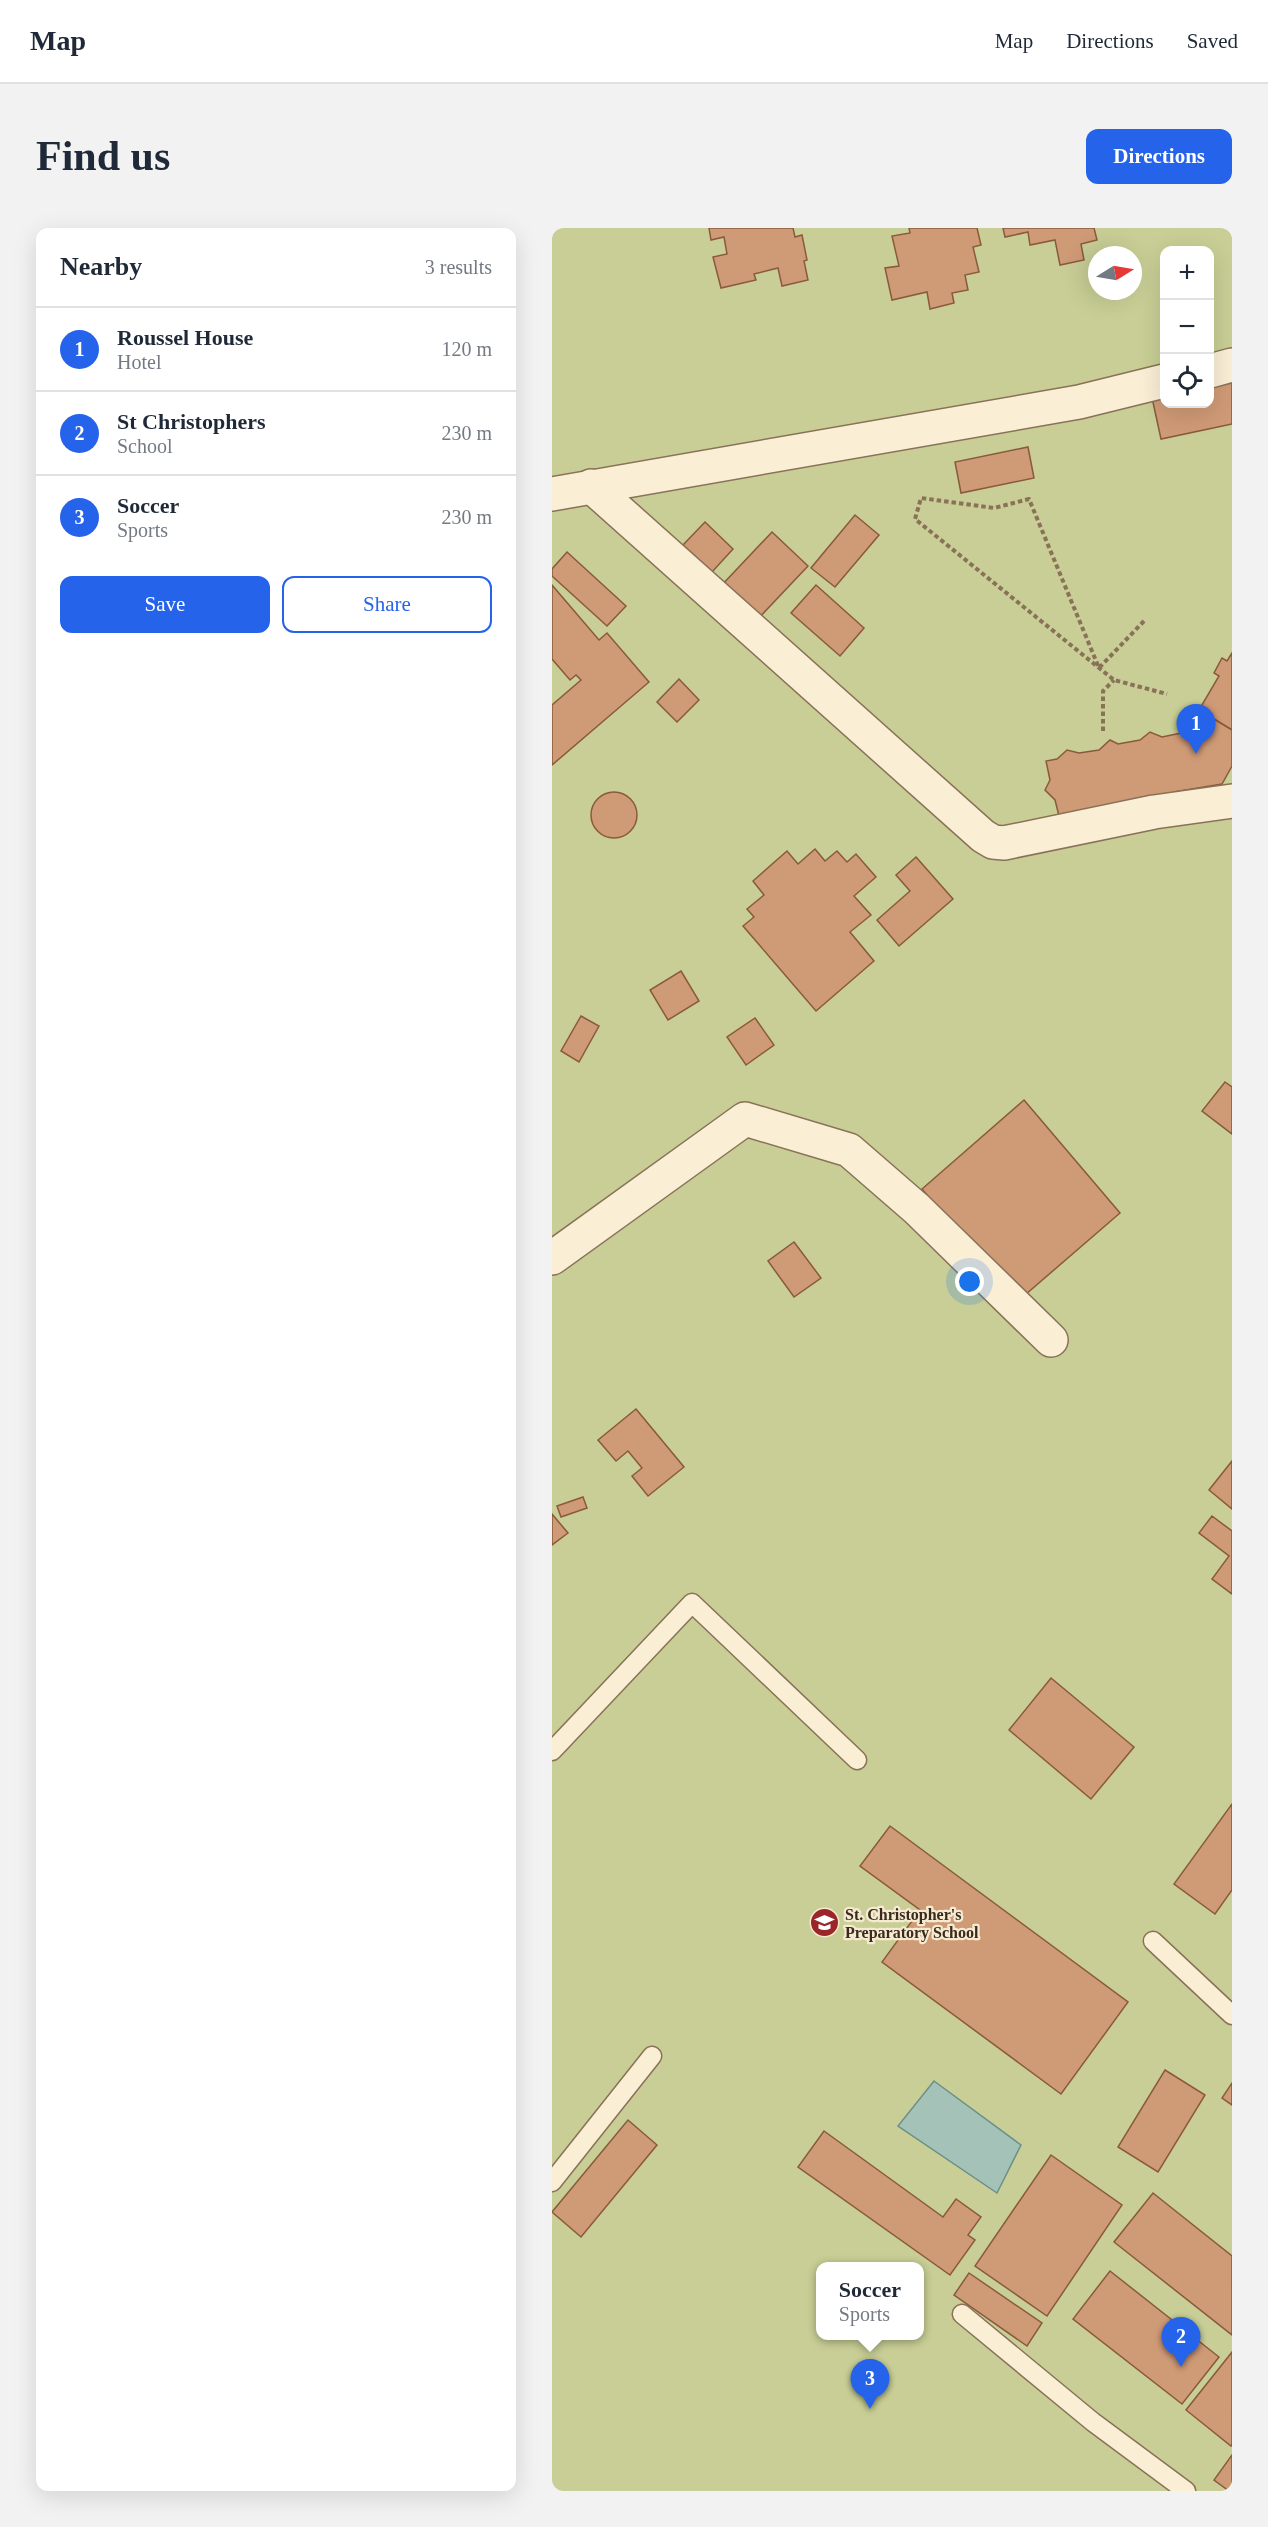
<!DOCTYPE html>
<meta charset="utf-8">
<style>
:root{--surface:#fff;--page:#f2f2f3;--text:#1f2937;--muted:#747a83;--line:#e0e1e3;--accent:#2563eb}
body{margin:0;font-family:Georgia,serif;background:var(--page);color:var(--text)}
.controls{position:absolute;right:18px;top:18px;display:grid;overflow:hidden;border-radius:12px;box-shadow:0 6px 24px #0002}
.controls button{width:54px;height:54px;display:grid;place-items:center;padding:0;border:0;border-bottom:2px solid var(--line);background:var(--surface);color:var(--text);font:30px sans-serif}
.compass{position:absolute;left:536px;top:18px;width:54px;height:54px;border-radius:50%;background:var(--surface);box-shadow:0 6px 24px #0002;rotate:79deg}
.you{position:absolute;left:418px;top:1054px;width:21px;height:21px;margin:-15px;border:4px solid #fff;border-radius:50%;background:#1a73e8;box-shadow:0 0 0 9px #1a73e833}
.badge{display:grid;place-items:center;width:39px;height:39px;border-radius:50%;background:var(--accent);color:#fff;font-size:20px;font-weight:700}
.pin{position:absolute;translate:-50% -50px;filter:drop-shadow(0 2px 3px #0008)}
.pin::after{content:'';position:absolute;top:32px;width:21px;height:18px;background:inherit;clip-path:polygon(0 0,100% 0,50% 100%)}
.popup{position:absolute;left:264px;top:2034px;width:108px;height:78px;box-sizing:border-box;display:grid;place-content:center;border-radius:12px;background:var(--surface);filter:drop-shadow(0 2px 4px #0005);font-size:20px;white-space:nowrap;color:var(--muted)}
.popup b{font-size:22px;color:var(--text)}
.popup::after{content:'';position:absolute;left:50%;top:100%;margin-left:-12px;border:12px solid transparent;border-top-color:var(--surface)}
.list{margin:0;padding:0;list-style:none}
h2{display:flex;justify-content:space-between;align-items:center;height:78px;margin:0;padding:0 24px;font-size:26px}
h2 small{font-size:20px;font-weight:400;color:var(--muted)}
.list li{display:grid;grid-template-columns:39px 1fr auto;gap:18px;align-items:center;box-sizing:border-box;height:84px;padding:0 24px;border-top:2px solid var(--line)}
.list b{display:block;font-size:22px;white-space:nowrap}
.list p{margin:0;font-size:20px;white-space:nowrap;color:var(--muted)}
.list em{font-size:20px;font-style:normal;color:var(--muted)}
.actions{display:flex;gap:12px;padding:18px 24px}
.actions a{flex:1;padding:14px 0;border:2px solid var(--accent);border-radius:12px;text-align:center;font-size:21px;color:var(--accent)}
.actions .main{background:var(--accent);color:#fff}
.icon{flex:none;width:33px;height:33px;fill:none;stroke:currentColor;stroke-width:2;stroke-linecap:round;stroke-linejoin:round}
.map{position:relative;flex:none;width:680px;height:2263px;overflow:hidden;border-radius:12px}
header{display:flex;align-items:center;gap:36px;box-sizing:border-box;height:84px;padding:0 30px;background:var(--surface);border-bottom:2px solid var(--line)}
header strong{font-size:28px}
nav{display:flex;gap:33px;margin-inline-start:auto;font-size:21px}
.intro{display:flex;align-items:center;justify-content:space-between;box-sizing:border-box;height:144px;padding:0 36px}
h1{margin:0;font-size:42px}
.button{padding:15px 27px;border-radius:12px;background:var(--accent);color:#fff;font-size:21px;font-weight:700}
main{display:flex;gap:36px;padding:0 36px}
aside{flex:1;background:var(--surface);border-radius:12px;box-shadow:0 6px 24px #0002}
.map>svg:first-child{display:block}
.green{fill:#c8ce95;fill-rule:evenodd}
.water{fill:#a4c2b8;stroke:#6b9086;stroke-width:1.5}
.building{fill:#cf9a76;stroke:#895a3d;stroke-width:1.5}
.lines{fill:none;stroke-linecap:round;stroke-linejoin:round}
.lane-casing{stroke:#897258;stroke-width:21}
.street-casing{stroke:#897258;stroke-width:36}
.path{stroke:#897258;stroke-width:4;stroke-dasharray:4.5 3;stroke-linecap:butt}
.lane{stroke:#faeed5;stroke-width:18}
.street{stroke:#faeed5;stroke-width:33}
.labels{text-anchor:middle;stroke-width:4.5;stroke-linejoin:round;paint-order:stroke}
.poi-label{font-size:16px;font-weight:bold;fill:#392a1d;stroke:#f6ebd1;text-anchor:start}
</style>
<header>
<strong>Map</strong>
<nav><a>Map</a><a>Directions</a><a>Saved</a></nav>
</header>
<div class="intro"><h1>Find us</h1><a class="button">Directions</a></div>
<main>
<aside>
<h2>Nearby<small>3 results</small></h2>
<ul class="list">
<li><span class="badge">1</span><div><b>Roussel House</b><p>Hotel</p></div><em>120 m</em></li>
<li><span class="badge">2</span><div><b>St Christophers</b><p>School</p></div><em>230 m</em></li>
<li><span class="badge">3</span><div><b>Soccer</b><p>Sports</p></div><em>230 m</em></li>
</ul>
<div class="actions"><a class="main">Save</a><a>Share</a></div>
</aside>
<div class="map">
<svg width="680" height="2263" viewBox="0 0 680 2263">
<rect width="100%" height="100%" fill="#efe1c1"/>
<path class="green" d="M0,0H680V2263H6L0,2258ZM612,22H658V176H612ZM545,27H581V63H545ZM268,2038H368V2108H268Z"/>
<polygon class="water" points="382,1853 469,1917 445,1965 346,1898"/>
<g class="building">
<polygon points="157,0 241,0 243,9 250,7 255,32 252,33 256,52 230,58 226,40 202,46 204,52 169,60 161,29 175,26 172,9 159,12"/>
<polygon points="357,0 425,0 429,17 421,19 427,44 413,47 416,62 400,65 402,75 378,81 375,64 340,72 333,40 347,38 340,8 358,5"/>
<polygon points="451,0 542,0 545,12 529,16 532,32 508,37 503,12 478,17 476,4 453,9"/>
<polygon points="680,148 680,196 609,211 599,165 612,162 612,176 658,176 658,153"/>
<polygon points="476,219 482,250 409,265 403,234"/>
<polygon points="303,287 327,307 283,359 259,340"/>
<polygon points="153,294 181,321 160,344 131,317"/>
<polygon points="220,304 256,338 204,393 168,359"/>
<polygon points="15,324 74,378 55,398 0,348 0,341"/>
<polygon points="0,357 47,412 55,405 97,454 0,537 0,477 29,452 24,447 18,452 0,431"/>
<polygon points="264,357 312,400 288,428 239,385"/>
<polygon points="680,425 680,502 647,482 667,448 662,445 670,430 675,433"/>
<polygon points="127,451 147,472 125,494 105,474"/>
<polygon points="647,482 680,502 680,538 670,556 622,564 614,573 603,567 581,571 572,583 507,588 503,572 493,562 498,552 494,533 505,531 515,522 527,525 547,522 558,512 566,516 588,512 598,504 610,509 634,504"/>
<circle cx="62" cy="587" r="23"/>
<polygon points="263,621 273,633 285,623 295,634 304,626 324,649 302,668 319,687 298,704 322,733 264,783 191,698 202,689 195,681 212,667 201,653 235,623 246,636"/>
<polygon points="364,629 401,671 347,718 325,692 358,663 344,647"/>
<polygon points="129,743 147,773 116,792 98,762"/>
<polygon points="29,788 47,798 27,834 9,823"/>
<polygon points="203,790 222,817 194,837 175,809"/>
<polygon points="673,854 680,859 680,906 650,883"/>
<polygon points="472,872 568,985 466,1073 370,961"/>
<polygon points="242,1014 269,1050 242,1069 216,1033"/>
<polygon points="84,1181 132,1239 96,1268 80,1248 90,1240 76,1223 64,1233 46,1212"/>
<polygon points="680,1233 680,1281 657,1262"/>
<polygon points="31,1269 35,1280 9,1289 5,1278"/>
<polygon points="0,1286 16,1305 0,1317"/>
<polygon points="660,1288 680,1303 680,1366 660,1351 677,1328 647,1305"/>
<polygon points="499,1450 582,1519 539,1571 457,1502"/>
<polygon points="680,1576 680,1662 663,1686 622,1656"/>
<polygon points="338,1598 576,1774 509,1866 330,1734 368,1682 308,1638"/>
<polygon points="613,1842 653,1867 606,1944 566,1919"/>
<polygon points="680,1855 680,1877 670,1870"/>
<polygon points="76,1892 105,1917 29,2009 0,1984"/>
<polygon points="272,1903 391,1989 404,1971 429,1989 416,2007 423,2012 398,2047 246,1939"/>
<polygon points="499,1927 570,1977 495,2088 423,2038"/>
<polygon points="601,1965 680,2028 680,2107 562,2014"/>
<polygon points="558,2043 667,2129 630,2176 521,2091"/>
<polygon points="417,2045 490,2095 475,2118 402,2067"/>
<polygon points="680,2124 680,2216 679,2218 634,2182"/>
<polygon points="680,2227 680,2263 677,2263 662,2252"/>
</g>
<g class="lines">
<defs>
<g id="lane">
<polyline points="0,1523 140,1375 305,1532"/>
<polyline points="601,1713 680,1787"/>
<polyline points="0,1954 100,1828"/>
<polyline points="410,2086 541,2194 634,2263"/>
</g>
<g id="street">
<polyline points="658,143 680,137"/>
<polyline points="39,258 431,608 441,614 452,615 602,584 680,573"/>
<polyline points="0,266 527,174 612,153"/>
<polyline points="0,1030 193,891 297,922 365,981 499,1112"/>
</g>
</defs>
<use href="#lane" class="lane-casing"/>
<use href="#street" class="street-casing"/>
<g class="path">
<polyline points="592,393 547,440 477,271 442,280 369,270 363,291 562,452 615,466"/>
<polyline points="551,503 551,463 562,452"/>
</g>
<use href="#lane" class="lane"/>
<use href="#street" class="street"/>
</g>
<defs>
<symbol id="school-disc" viewBox="-11 -11 22 22"><circle r="9.5" fill="#9a2629" stroke="#f6ebd1"/><path d="M0-5L7-2L0 1L-7-2ZM-4 1L0 2.5L4 1V4Q0 6-4 4Z" fill="#fff"/></symbol>
</defs>
<g fill-rule="evenodd">
<use href="#school-disc" x="256" y="1678" width="33" height="33"/>
</g>
<g class="labels">
<g class="poi-label">
<text x="293" y="1692">St. Christopher's<tspan x="293" dy="18">Preparatory School</tspan></text>
</g>
</g>
</svg>
<div class="controls">
<button>+</button>
<button>−</button>
<button><svg class="icon" aria-label="locate" viewBox="0 0 24 24"><circle cx="12" cy="12" r="6"/><path d="M12 2v4M12 18v4M2 12h4M18 12h4"/></svg></button>
</div>
<svg class="compass" viewBox="-18 -18 36 36"><path d="M0-13l5 13h-10z" fill="#e53935"/><path d="M0 13l5-13h-10z" fill="#747a83"/></svg>
<div class="you"></div>
<div class="pin badge" style="left:644px;top:526px">1</div>
<div class="pin badge" style="left:629px;top:2139px">2</div>
<div class="pin badge" style="left:318px;top:2181px">3</div>
<div class="popup"><b>Soccer</b>Sports</div>
</div>
</main>
